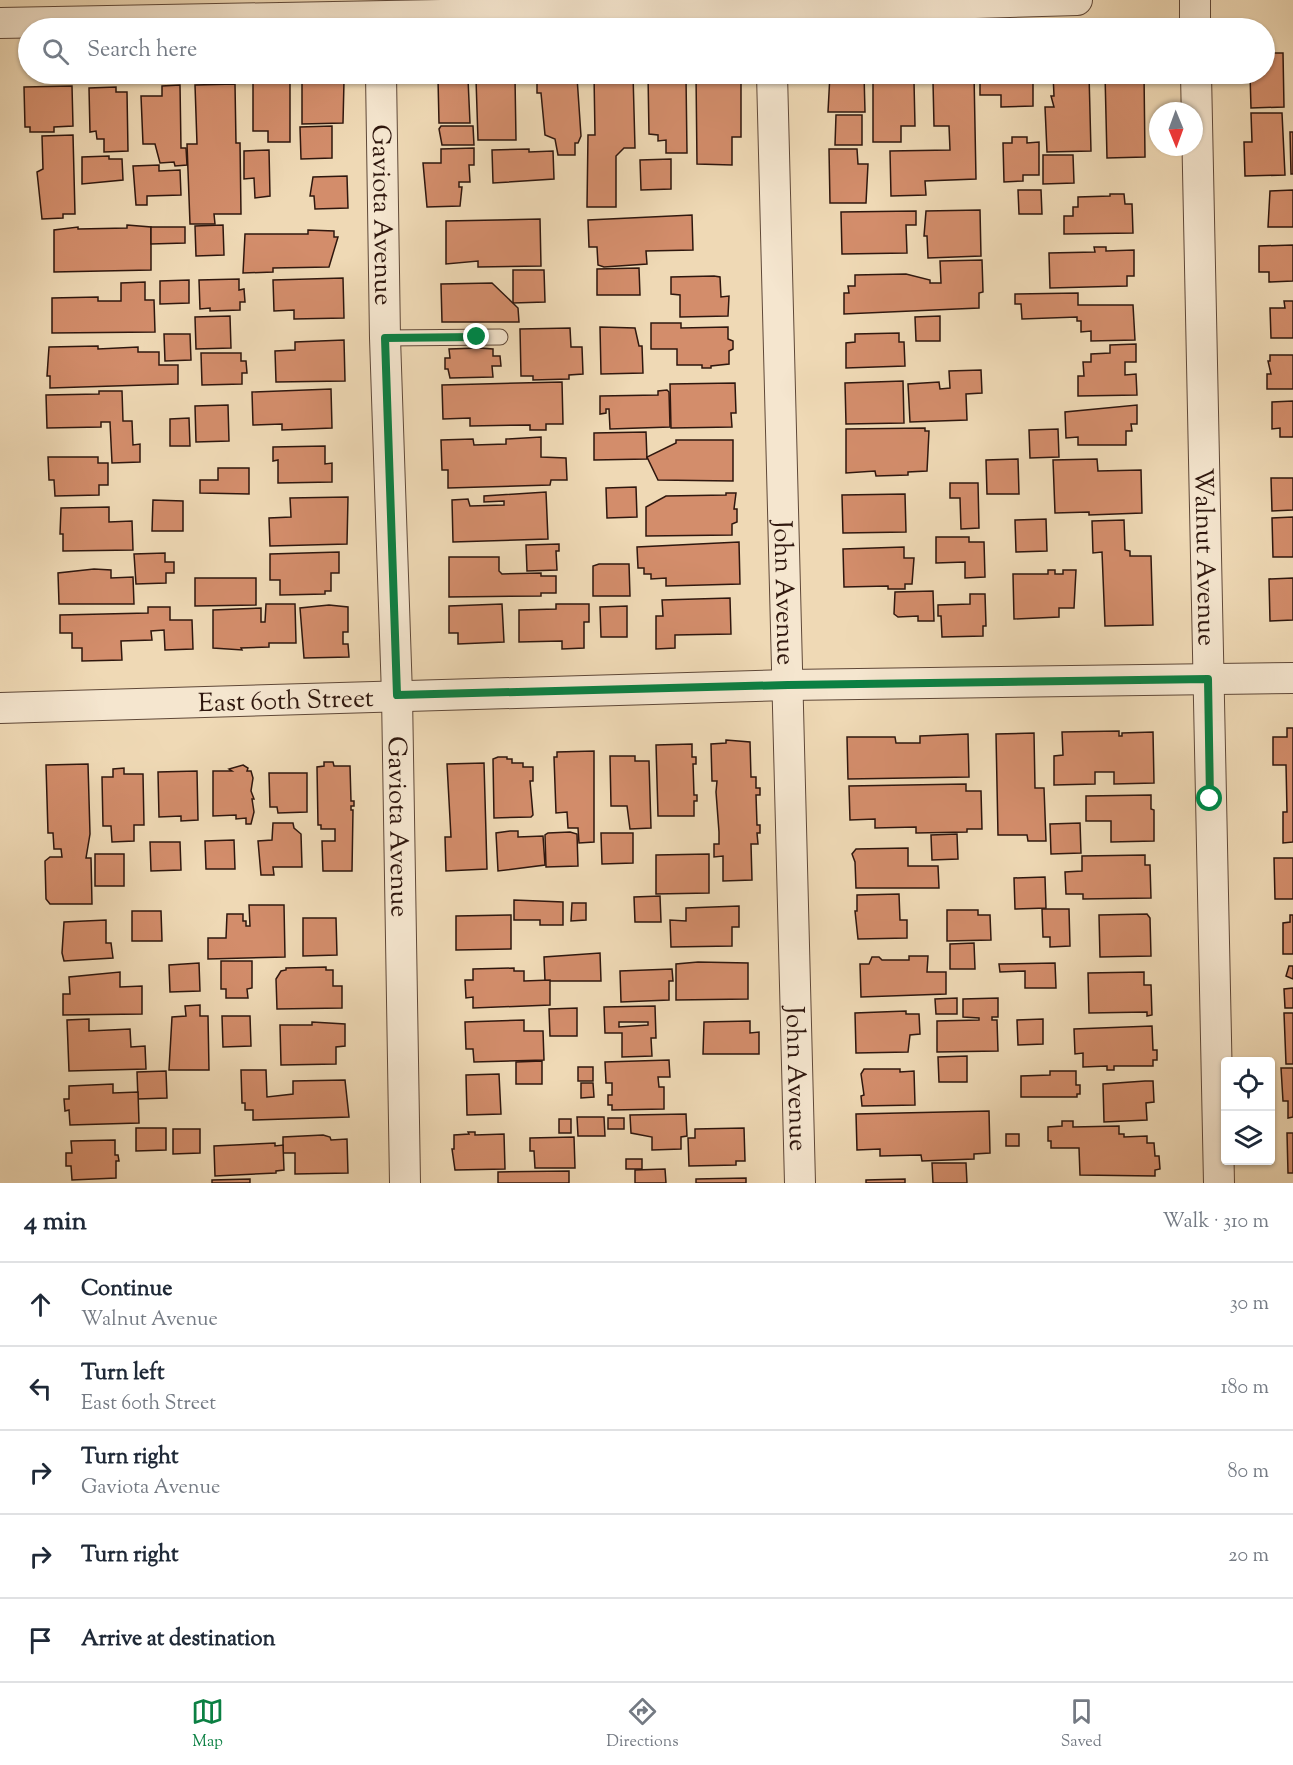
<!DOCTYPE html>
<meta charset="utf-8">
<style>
:root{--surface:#fff;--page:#f6f6f7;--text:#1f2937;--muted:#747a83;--line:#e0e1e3;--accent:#0b8043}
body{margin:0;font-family:"Sorts Mill Goudy",serif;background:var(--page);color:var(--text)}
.controls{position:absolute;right:18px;bottom:18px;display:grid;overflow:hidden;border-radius:6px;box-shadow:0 2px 4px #0004}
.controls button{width:54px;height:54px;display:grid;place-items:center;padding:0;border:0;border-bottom:2px solid var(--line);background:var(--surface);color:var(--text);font:30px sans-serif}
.compass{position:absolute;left:1149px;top:102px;width:54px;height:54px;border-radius:50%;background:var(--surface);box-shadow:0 2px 4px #0004;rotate:179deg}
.stop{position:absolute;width:18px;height:18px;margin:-14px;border:4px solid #0b8043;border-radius:50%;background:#fff}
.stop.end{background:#0b8043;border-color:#fff;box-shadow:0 2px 6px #0008}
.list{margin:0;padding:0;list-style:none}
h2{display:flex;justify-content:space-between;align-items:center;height:78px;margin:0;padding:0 24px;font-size:26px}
h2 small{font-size:20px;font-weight:400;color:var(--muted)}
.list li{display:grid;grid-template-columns:39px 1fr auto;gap:18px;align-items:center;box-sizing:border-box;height:84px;padding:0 24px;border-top:2px solid var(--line)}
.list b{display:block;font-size:22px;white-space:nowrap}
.list p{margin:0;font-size:20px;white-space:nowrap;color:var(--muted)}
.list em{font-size:20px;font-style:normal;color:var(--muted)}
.icon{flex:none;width:33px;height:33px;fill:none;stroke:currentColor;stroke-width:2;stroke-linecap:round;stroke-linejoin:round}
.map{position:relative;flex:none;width:1293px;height:1183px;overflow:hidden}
.search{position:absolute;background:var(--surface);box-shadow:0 2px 4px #0004;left:18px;right:18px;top:18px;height:66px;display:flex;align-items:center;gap:15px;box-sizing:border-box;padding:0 21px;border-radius:33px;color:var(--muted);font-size:22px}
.sheet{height:498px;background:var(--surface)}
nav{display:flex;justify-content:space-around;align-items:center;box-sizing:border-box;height:84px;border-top:2px solid var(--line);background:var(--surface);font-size:16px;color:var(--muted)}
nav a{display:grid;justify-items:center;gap:3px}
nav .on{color:var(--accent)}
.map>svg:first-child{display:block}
.building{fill:#d38d6b;stroke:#2f170e;stroke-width:1.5;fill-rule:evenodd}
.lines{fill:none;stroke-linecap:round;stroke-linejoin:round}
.service-casing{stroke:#5f4838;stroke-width:17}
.minor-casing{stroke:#5f4838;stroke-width:32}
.service{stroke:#f5e6cf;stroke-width:15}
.minor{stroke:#f5e6cf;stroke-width:30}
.route{stroke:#0b8043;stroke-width:8}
.labels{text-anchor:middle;stroke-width:4.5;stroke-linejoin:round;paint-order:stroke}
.street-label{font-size:26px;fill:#2f170e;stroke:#f5e6cf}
</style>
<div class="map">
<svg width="1293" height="1183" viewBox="0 0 1293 1183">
<rect width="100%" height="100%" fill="#efd9b5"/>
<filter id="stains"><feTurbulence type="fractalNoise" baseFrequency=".00333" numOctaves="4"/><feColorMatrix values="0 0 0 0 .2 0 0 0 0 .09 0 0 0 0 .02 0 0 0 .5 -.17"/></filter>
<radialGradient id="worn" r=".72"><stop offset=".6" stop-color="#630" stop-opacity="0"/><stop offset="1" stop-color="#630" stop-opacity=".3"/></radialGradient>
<g class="building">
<polygon points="1264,53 1283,53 1284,107 1251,108 1250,74 1264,74"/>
<polygon points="541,74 564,74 564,77 574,74 577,77 581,136 578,143 575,143 575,155 558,155 555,139 545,135 541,93 537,93 537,82 541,82"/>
<polygon points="606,74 633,74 635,148 624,148 616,156 616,207 587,207 588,135 595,135 594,75"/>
<polygon points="648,74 686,77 687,153 666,153 666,140 658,141 658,135 649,134"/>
<polygon points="696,74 741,74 741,137 732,137 732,165 697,164"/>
<polygon points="830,74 864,74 865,112 828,112"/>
<polygon points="873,74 911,75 911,82 914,82 915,126 901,126 901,142 873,142"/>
<polygon points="953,74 974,74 976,179 925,181 926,195 891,196 890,151 950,150 949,126 934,126 933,82 936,81 936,75"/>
<polygon points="980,74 1033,74 1033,106 1001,107 1001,95 980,95"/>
<polygon points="1053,74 1089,74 1091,151 1047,152 1045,107 1054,107 1051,96 1054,96"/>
<polygon points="1105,74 1144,74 1145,157 1107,158"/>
<polygon points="341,75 341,81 344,81 343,123 302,124 302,76"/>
<polygon points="266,78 275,78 276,83 290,83 290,142 268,142 268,131 253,131 253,83 266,83"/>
<polygon points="515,78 516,140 478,140 476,79"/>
<polygon points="438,79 468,79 470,123 439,123"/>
<polygon points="235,84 236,143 240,143 241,214 214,214 215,224 190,224 187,144 197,144 195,85"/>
<polygon points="180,85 181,148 186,148 187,165 175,166 174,162 160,163 155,144 143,144 141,96 162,96 162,86"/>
<polygon points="72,86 73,126 54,127 54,132 30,132 30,127 25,127 24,87"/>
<polygon points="116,87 116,92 127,92 128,151 104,152 104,139 97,139 96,131 90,132 89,88"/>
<polygon points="1251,113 1282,113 1285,175 1245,176 1244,142 1252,142"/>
<polygon points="836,115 862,115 862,145 835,145"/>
<polygon points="332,126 332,158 301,159 300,127"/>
<polygon points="441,126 473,126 474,145 442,145 439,129"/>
<polygon points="1290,132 1293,132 1293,174 1291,174"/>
<polygon points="73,135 75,214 63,214 63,218 42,219 37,172 43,169 42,136"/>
<polygon points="1012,137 1027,137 1027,143 1039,142 1039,175 1023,175 1023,181 1004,182 1003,143 1012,143"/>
<polygon points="474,148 474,165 469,165 470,182 459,182 459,187 462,187 460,206 427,207 423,163 441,163 441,149"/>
<polygon points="529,149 529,152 553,151 554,179 493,183 492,150"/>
<polygon points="829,149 857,149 858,164 868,164 866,203 830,203"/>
<polygon points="269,150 270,196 255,198 254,178 244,179 244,151"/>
<polygon points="1043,155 1073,155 1074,183 1043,184"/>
<polygon points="109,156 109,159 122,159 123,180 82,184 82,157"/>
<polygon points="671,159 671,189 641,190 640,160"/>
<polygon points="159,165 159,171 180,170 181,195 147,196 147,205 136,205 133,166"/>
<polygon points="347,176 348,208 315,209 314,196 310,196 313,177"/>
<polygon points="1018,190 1041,190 1042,214 1019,214"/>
<polygon points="1293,190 1293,227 1268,227 1270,191"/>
<polygon points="1110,194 1124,194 1125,204 1132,204 1133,233 1064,234 1064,216 1073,216 1073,207 1078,207 1078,197 1110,196"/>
<polygon points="980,210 981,256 928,258 927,236 924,236 926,211"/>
<polygon points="916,211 916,225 906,225 907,253 842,254 841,212"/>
<polygon points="692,215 693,250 646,251 647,264 604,267 598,265 597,247 589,247 588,220"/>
<polygon points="540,219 541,266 478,267 478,261 446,264 446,221"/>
<polygon points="127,225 151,227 151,270 54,272 54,230 78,227 78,229 127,228"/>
<polygon points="223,225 224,255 196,256 195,226"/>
<polygon points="151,227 185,227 185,243 151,244"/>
<polygon points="308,230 334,231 334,237 338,237 329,267 273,268 273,272 243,273 245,234 308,234"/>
<polygon points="1293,245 1293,281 1269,282 1269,272 1259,272 1259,246"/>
<polygon points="1094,247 1106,247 1106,251 1134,250 1134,276 1127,276 1127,286 1050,288 1049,253 1095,252"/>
<polygon points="982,260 983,292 979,293 979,308 844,314 844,293 849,293 848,286 855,286 855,275 906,274 930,280 930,283 941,283 940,261"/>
<polygon points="639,268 640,295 597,295 597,269"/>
<polygon points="513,270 544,270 545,302 513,303"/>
<polygon points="714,276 720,277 721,297 729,296 728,316 680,317 680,295 671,294 671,277"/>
<polygon points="343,278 344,318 294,319 294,310 274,311 273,280"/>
<polygon points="239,279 239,290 244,289 245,302 240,302 240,310 210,311 210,308 200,309 199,280"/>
<polygon points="189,280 189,303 160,304 160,281"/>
<polygon points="145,282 145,300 154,300 155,332 52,333 52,298 98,297 98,301 121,301 121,283"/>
<polygon points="492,283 518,308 519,322 442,322 441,284"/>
<polygon points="1078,293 1078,305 1133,305 1135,340 1091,341 1091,331 1081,332 1081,321 1077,321 1077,317 1022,319 1021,304 1015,304 1015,294"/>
<polygon points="1284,301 1293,301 1293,338 1271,338 1270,308 1285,308"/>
<polygon points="230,316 231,348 196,349 195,317"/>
<polygon points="940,316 940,341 916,341 915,317"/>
<polygon points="651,323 681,323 681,328 728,327 728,339 733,341 733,349 729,351 729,364 711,366 711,368 702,368 702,365 677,365 677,349 651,349"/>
<polygon points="600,327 635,328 639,346 642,346 643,373 601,374"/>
<polygon points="570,328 571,347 582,347 583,374 569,375 569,379 533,380 533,376 521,376 520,329"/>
<polygon points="899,333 899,342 904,342 905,366 846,368 846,343 855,342 855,334"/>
<polygon points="164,334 190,334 191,360 165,361"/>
<polygon points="344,340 345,381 276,382 275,351 295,350 295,342"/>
<polygon points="1136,344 1136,362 1125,362 1125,375 1136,374 1137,395 1078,396 1078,376 1084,376 1083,362 1091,362 1091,354 1110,353 1110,345"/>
<polygon points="98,346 98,349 138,347 138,352 159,352 159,365 178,365 178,384 50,388 50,376 47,376 49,347"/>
<polygon points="479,348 493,349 493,356 500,356 501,366 492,366 493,377 450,378 448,369 445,369 445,358 450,358 449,349"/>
<polygon points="201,353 241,353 241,361 246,361 247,373 242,373 242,384 202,385"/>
<polygon points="1270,355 1293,355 1293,389 1267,389 1267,374 1271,374 1268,361 1270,361"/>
<polygon points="981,370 982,393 966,394 967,420 910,422 908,384 939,382 940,389 950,388 949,371"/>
<polygon points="903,381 904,423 846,424 845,383"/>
<polygon points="562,382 563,424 546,424 546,430 530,430 530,425 470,426 470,418 443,419 442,385"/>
<polygon points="735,383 736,413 731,413 732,427 671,428 670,384"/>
<polygon points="331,389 332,428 282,430 282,424 253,425 252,392"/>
<polygon points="667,390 669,392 670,427 610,429 609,409 606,409 606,413 600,414 600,396 658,395 658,391"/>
<polygon points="99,391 122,391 123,421 132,421 133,445 140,444 140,462 112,463 110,422 101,422 101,427 47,428 46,395 99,394"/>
<polygon points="1293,401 1293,437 1280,437 1280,428 1272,429 1272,402"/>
<polygon points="228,405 229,441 196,442 195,406"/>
<polygon points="1137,405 1137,424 1131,424 1132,431 1126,431 1126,445 1078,445 1078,437 1066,438 1065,412"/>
<polygon points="189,418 190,446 170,446 170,419"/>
<polygon points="925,428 925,431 929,431 927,471 908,472 908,475 876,476 875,471 846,473 846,429"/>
<polygon points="1058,429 1059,457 1030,458 1029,430"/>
<polygon points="646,432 647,459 594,460 594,433"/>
<polygon points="541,437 541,457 566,458 567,480 551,480 550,485 448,488 448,470 442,470 441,440 473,439 474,445 506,444 506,439"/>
<polygon points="676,440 733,440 733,481 658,480 647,457 676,443"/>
<polygon points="325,446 325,464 332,463 332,482 278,483 278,460 273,461 273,447"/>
<polygon points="48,457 98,457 98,463 108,463 108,485 99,485 99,495 55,496 54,480 49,480"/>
<polygon points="1018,459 1019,494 987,494 986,460"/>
<polygon points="1097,459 1098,471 1141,470 1142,513 1089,515 1089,512 1055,513 1053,460"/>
<polygon points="218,468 249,468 249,494 200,493 200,480 218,480"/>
<polygon points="1271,478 1293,478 1293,510 1272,511"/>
<polygon points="950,483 978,483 979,528 961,529 960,498 950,498"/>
<polygon points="636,487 637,517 607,518 606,488"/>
<polygon points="546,492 548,539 453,542 452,500 468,499 470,506 504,505 504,501 484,502 484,496"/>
<polygon points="726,493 736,493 734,509 737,509 737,522 732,524 732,535 646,536 646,507 666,496 726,495"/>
<polygon points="905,494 906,532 843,533 842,495"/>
<polygon points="348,497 347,544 270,546 269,518 291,517 290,498"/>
<polygon points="153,500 183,501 183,531 152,531"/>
<polygon points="109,507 109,522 132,521 133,550 63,551 63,534 60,534 61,508"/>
<polygon points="1293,517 1293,557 1273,557 1272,518"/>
<polygon points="1046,519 1047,551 1016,552 1015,520"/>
<polygon points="1124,520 1125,550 1130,551 1130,556 1151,556 1153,625 1105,626 1102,552 1093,553 1092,521"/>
<polygon points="936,537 969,537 969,542 984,542 985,577 965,578 965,562 936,563"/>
<polygon points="739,542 740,584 666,586 666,578 651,579 651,574 644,574 644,568 638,568 637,547"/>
<polygon points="559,544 559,551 556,551 557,570 527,571 526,545"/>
<polygon points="904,547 904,558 914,558 912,584 905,584 905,589 888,589 888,586 844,587 843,549"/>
<polygon points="339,552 339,573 331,573 331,591 325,591 325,594 280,595 280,580 270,580 270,554"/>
<polygon points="165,553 165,562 174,562 174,573 166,573 166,583 136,584 134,554"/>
<polygon points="449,557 499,557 499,571 502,574 541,573 541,576 556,576 556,593 541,593 541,596 449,597"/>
<polygon points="599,564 629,564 630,596 593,596 593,566"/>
<polygon points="94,569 111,570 111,578 133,577 134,604 59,604 58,573"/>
<polygon points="1048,570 1055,570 1055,574 1063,574 1063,570 1076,570 1074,608 1059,608 1059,617 1014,619 1013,574 1048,574"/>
<polygon points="195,578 256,578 256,605 195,606"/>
<polygon points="1293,578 1293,620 1270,621 1269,579"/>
<polygon points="933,591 934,621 918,621 918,616 898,617 894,614 895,592"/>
<polygon points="970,594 985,594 986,626 983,626 983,636 942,637 941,616 938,616 938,605 970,604"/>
<polygon points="730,598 731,634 675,635 675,648 656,649 656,616 663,616 662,600"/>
<polygon points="266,604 295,604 296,643 269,643 269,647 241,648 242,650 213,648 213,610 261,608 261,622 265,622"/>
<polygon points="502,604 504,642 458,644 458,633 449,633 449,606"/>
<polygon points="556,604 589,604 589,622 584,622 584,648 562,649 562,641 519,642 519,610 556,609"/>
<polygon points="329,605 348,607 348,632 343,632 343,644 348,644 349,657 304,658 300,608"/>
<polygon points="627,606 627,637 601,637 600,607"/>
<polygon points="148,607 170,607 170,620 192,620 193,649 165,650 164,630 151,631 152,640 121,641 122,660 82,661 82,648 72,648 72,633 60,633 60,615 148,613"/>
<polygon points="1287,728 1293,728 1293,842 1283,843 1283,812 1287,812 1286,765 1273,765 1273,737 1287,737"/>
<polygon points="1119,731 1119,736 1122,736 1122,733 1153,732 1154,783 1114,784 1114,772 1095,772 1095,784 1054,785 1054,756 1063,755 1062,732"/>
<polygon points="1034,733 1035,788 1044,788 1046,841 1028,841 1027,835 998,835 996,734"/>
<polygon points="968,734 969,777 848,779 847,737 895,737 896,743 920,743 920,736"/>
<polygon points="726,740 750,742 751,777 756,777 756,788 760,788 760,795 756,795 757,825 760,825 760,833 757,833 758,844 751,844 752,880 723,881 723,856 714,857 714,844 719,844 719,832 716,792 717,781 712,781 711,744 726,743"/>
<polygon points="692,744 692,757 696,757 696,764 693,764 694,795 697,795 697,801 694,801 694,816 658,816 656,745"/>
<polygon points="594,751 594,842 579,843 578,828 568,828 567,812 556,813 554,757 557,757 557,752"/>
<polygon points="610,756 635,756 635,761 649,761 651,828 630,829 627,806 611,806"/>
<polygon points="498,757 507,757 507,759 512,759 512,763 523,763 523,767 533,767 533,781 530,781 533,815 531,817 494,818 493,759"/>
<polygon points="324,762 333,762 334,766 350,766 351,801 354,801 354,806 351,806 351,810 353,810 352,871 323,871 322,841 335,841 335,829 321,829 321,825 318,825 317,767 324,766"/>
<polygon points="484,763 487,869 446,871 445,837 451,837 447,764"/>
<polygon points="88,764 90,834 86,858 91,858 92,904 50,904 46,899 45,861 50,857 62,857 61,849 54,849 53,833 48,833 46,765"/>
<polygon points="243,765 248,768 247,771 251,771 253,778 251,791 254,799 252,799 254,812 251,824 246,824 246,818 236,819 236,815 213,816 213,771 232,771 229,769"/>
<polygon points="124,768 124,774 143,774 144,825 134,825 134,841 112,842 111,826 103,826 102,777 113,777 113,769"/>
<polygon points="197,771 198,820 181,821 181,816 159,817 158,772"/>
<polygon points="269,773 307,773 307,812 278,813 277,807 270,807"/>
<polygon points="966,784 966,791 981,791 982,829 967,829 967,832 916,833 916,827 875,828 875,819 850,820 849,786"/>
<polygon points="1151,795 1151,809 1154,810 1154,841 1111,842 1111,821 1086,821 1086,796"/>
<polygon points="273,823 293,823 294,828 301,834 302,867 273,867 274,875 261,875 258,841 272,840"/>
<polygon points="1080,823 1081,853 1051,854 1050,824"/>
<polygon points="510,831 518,831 518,837 543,836 545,865 498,871 496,833"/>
<polygon points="570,832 577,834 578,866 546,867 545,835 548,833"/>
<polygon points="601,833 633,833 633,863 602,864"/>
<polygon points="957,834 958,859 932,860 931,835"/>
<polygon points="234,840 235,869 206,869 205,841"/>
<polygon points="150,842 180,842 181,870 151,871"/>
<polygon points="908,848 908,866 938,866 939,888 856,888 855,862 852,854 856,849"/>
<rect x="95" y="854" width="29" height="32"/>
<polygon points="709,854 709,893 656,894 656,855"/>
<polygon points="1145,855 1145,865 1150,865 1151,898 1083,899 1083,894 1066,894 1065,872 1082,871 1082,856"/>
<polygon points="1274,858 1293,858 1293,899 1275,899"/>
<polygon points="1045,877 1046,908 1015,909 1014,878"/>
<polygon points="899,894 900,920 907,920 907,938 858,939 855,911 857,911 857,895"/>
<polygon points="660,896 661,922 635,922 634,897"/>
<polygon points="514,900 563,902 563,925 540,925 540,920 514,920"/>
<polygon points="572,903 586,903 586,920 571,921"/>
<polygon points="249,905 284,905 285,957 208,959 208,938 226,938 227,914 243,914 243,921 246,921 246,926 250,926"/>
<polygon points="739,906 739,927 732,927 732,946 671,947 670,920 686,921 686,908"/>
<polygon points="1042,909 1069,909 1070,946 1050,947 1050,937 1043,937"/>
<polygon points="947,910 978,910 978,915 990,915 991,940 947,941"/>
<polygon points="132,911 161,911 162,941 132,941"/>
<polygon points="1147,914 1150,918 1151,956 1100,957 1099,915"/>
<polygon points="511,915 511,949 456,950 456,916"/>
<polygon points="1290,915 1293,915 1293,954 1283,954 1283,923 1290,922"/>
<polygon points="303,918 336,918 337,955 303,956"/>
<polygon points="106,920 106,943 111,943 113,958 64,961 62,953 64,922"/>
<polygon points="974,943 975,969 950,969 950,944"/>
<polygon points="600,953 601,981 545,981 544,957"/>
<polygon points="909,956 928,956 927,972 946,972 946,994 861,997 860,964 869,964 872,957 879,957 882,960 909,960"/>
<polygon points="221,961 252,961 252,988 247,989 248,998 226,998 226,989 221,989"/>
<polygon points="698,962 748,963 748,999 676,1000 676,964"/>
<polygon points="199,963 200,991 170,992 169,965"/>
<polygon points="1055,963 1056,988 1025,988 1025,971 1000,972 999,964"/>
<polygon points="1289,966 1293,966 1293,979 1286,976"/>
<polygon points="326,967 326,970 333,970 333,986 342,986 342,1008 277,1009 276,979 281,971 286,970 286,968"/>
<polygon points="514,968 514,971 524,971 524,981 550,980 550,1005 473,1008 473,997 466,998 465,980 473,980 473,969"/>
<polygon points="672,969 673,981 669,981 669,1000 621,1002 620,971"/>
<polygon points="120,972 120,987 142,986 142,1014 63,1015 63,994 70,994 69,977"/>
<polygon points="1144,972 1144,985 1151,985 1152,1015 1147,1016 1147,1012 1089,1013 1088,973"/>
<polygon points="1293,988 1293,1008 1285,1008 1284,989"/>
<polygon points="957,998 957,1014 936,1014 935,999"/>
<polygon points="998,998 998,1017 992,1017 992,1020 997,1020 998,1051 937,1052 937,1021 979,1020 979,1018 963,1017 963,999"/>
<polygon points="200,1005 200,1016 208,1016 209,1070 169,1070 172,1017 186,1016 185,1006"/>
<path d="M655,1006L656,1038H651L652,1056L622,1057V1033H605L604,1007ZM619,1022H648V1025L619,1027Z"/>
<polygon points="577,1008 577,1036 550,1036 549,1009"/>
<polygon points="906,1011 906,1014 919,1014 920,1034 910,1035 908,1052 856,1053 855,1013"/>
<polygon points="1284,1013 1293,1013 1293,1064 1286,1064"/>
<polygon points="222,1016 250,1016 251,1046 223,1047"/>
<polygon points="89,1019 89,1031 130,1029 131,1047 145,1046 146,1069 69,1071 67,1020"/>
<polygon points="1043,1019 1043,1044 1018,1045 1017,1020"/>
<polygon points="524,1020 524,1031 543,1031 544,1060 474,1062 473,1049 466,1049 465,1022"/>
<polygon points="750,1021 750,1033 759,1032 759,1054 703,1054 704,1022"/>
<polygon points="312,1022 345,1024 345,1046 336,1047 336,1064 281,1065 280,1025 312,1025"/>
<polygon points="1152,1026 1153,1050 1157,1050 1157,1060 1153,1060 1153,1066 1114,1066 1114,1070 1107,1070 1107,1066 1083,1067 1083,1053 1075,1054 1074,1029"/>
<polygon points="967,1056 967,1082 939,1082 938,1057"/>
<polygon points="669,1060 670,1077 658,1077 659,1087 664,1087 664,1109 612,1110 612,1105 608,1105 608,1095 612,1095 612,1083 606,1083 605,1062"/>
<polygon points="542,1061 542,1084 516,1084 516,1062"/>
<rect x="578" y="1067" width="15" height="14"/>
<polygon points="1281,1068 1293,1068 1293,1117 1288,1118 1288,1101 1283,1101"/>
<polygon points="864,1069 900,1069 900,1072 914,1071 915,1105 862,1106 861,1096 864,1095 861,1074"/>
<polygon points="241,1070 266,1070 267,1097 293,1094 293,1081 345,1080 349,1117 253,1120 253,1110 245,1110 245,1103 242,1103"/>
<polygon points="166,1071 167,1098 138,1099 137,1072"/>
<polygon points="1050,1071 1076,1071 1076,1085 1080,1085 1080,1094 1077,1094 1077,1097 1021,1097 1021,1076 1050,1075"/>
<polygon points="499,1074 501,1114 467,1115 466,1075"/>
<polygon points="1145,1081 1153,1081 1154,1102 1146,1103 1147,1120 1104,1122 1103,1084"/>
<polygon points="581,1083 593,1083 594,1097 581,1098"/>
<polygon points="113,1084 113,1093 138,1092 139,1123 70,1125 69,1110 65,1111 64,1099 69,1099 69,1086"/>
<polygon points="989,1111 990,1153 974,1154 974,1159 922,1161 921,1155 880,1156 880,1149 857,1150 856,1114"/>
<polygon points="686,1114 687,1136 681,1137 681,1149 652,1150 652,1137 631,1133 630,1115"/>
<polygon points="577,1117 604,1117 605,1136 578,1136"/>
<rect x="608" y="1118" width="16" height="11"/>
<rect x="559" y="1119" width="12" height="14"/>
<polygon points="1062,1121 1073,1121 1073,1127 1119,1126 1119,1134 1124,1134 1124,1137 1147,1136 1147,1143 1154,1143 1155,1156 1159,1156 1160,1169 1155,1170 1155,1176 1080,1175 1079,1148 1051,1148 1051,1141 1048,1141 1048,1127 1062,1126"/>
<polygon points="136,1128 166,1128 166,1150 136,1151"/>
<polygon points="744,1128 745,1161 736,1161 736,1165 689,1166 688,1138 695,1138 695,1129"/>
<polygon points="173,1129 200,1129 200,1153 173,1154"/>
<polygon points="468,1132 475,1132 475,1135 504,1134 505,1169 455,1170 452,1149 454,1149 454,1135 469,1134"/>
<polygon points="1287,1133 1293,1133 1293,1173 1288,1173"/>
<rect x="1006" y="1134" width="13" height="12"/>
<polygon points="323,1135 330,1137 331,1140 347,1139 348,1173 295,1174 295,1153 283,1153 283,1137"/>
<polygon points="574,1137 575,1168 535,1168 534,1151 530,1151 530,1138"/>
<polygon points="115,1140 115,1155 118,1155 119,1161 116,1161 116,1178 72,1180 71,1166 66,1166 66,1153 72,1153 71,1141"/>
<polygon points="275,1143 275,1146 283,1145 284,1170 276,1171 276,1173 215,1176 214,1146"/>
<rect x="626" y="1159" width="16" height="10"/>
<polygon points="932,1163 966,1163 967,1183 933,1183"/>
<polygon points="665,1169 666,1183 635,1183 635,1170"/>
<polygon points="569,1171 569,1183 498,1183 498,1172"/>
<polygon points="746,1178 746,1183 696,1183 696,1179"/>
<polygon points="250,1179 250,1183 212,1183 212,1180"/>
<polygon points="905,1179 905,1183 866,1183 866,1180"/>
</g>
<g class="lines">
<defs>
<polyline id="service" points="385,338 500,337"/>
<g id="minor">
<polyline points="1195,0 1195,28"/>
<polyline points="0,23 771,9 1077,0"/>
<path id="s1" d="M381,74L385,338L397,695L405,1183"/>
<path id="s2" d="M772,74L800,1183"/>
<path id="s3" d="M1196,74L1219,1183"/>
<path id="s4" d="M0,708L788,685L1293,678"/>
</g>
</defs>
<use href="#service" class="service-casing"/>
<use href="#minor" class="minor-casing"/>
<use href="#service" class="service"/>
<use href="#minor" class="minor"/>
</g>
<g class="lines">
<polyline class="route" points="477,337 385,338 397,695 788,685 1208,679 1210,799"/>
</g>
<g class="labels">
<g class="street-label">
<text dy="9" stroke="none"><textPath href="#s1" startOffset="141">Gaviota Avenue</textPath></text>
<text dy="9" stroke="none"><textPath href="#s3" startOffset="483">Walnut Avenue</textPath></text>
<text dy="9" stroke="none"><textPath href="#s2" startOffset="519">John Avenue</textPath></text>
<text dy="9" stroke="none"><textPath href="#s4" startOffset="286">East 60th Street</textPath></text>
<text dy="9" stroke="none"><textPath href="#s1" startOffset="753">Gaviota Avenue</textPath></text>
<text dy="9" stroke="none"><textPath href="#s2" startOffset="1005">John Avenue</textPath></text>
</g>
</g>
<rect width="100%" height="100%" filter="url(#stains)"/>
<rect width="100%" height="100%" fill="url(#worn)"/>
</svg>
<div class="controls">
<button><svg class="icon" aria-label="locate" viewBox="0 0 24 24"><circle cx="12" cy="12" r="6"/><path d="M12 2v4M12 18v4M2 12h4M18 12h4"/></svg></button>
<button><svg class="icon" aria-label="layers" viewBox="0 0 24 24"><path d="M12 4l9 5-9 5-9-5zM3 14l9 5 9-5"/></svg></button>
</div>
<svg class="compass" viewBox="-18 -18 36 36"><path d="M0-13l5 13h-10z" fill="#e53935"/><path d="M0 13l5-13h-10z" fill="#747a83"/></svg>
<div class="stop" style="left:1210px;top:799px"></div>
<div class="stop end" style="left:477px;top:337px"></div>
<div class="search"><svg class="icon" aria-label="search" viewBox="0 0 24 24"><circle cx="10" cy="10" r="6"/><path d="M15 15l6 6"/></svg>Search here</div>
</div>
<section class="sheet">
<h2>4 min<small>Walk · 310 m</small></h2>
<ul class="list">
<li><svg class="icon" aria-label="ahead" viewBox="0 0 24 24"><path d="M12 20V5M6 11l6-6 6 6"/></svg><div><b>Continue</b><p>Walnut Avenue</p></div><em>30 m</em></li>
<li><svg class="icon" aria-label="left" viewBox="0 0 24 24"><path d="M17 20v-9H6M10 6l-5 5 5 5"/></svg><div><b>Turn left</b><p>East 60th Street</p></div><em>180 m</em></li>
<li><svg class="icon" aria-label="right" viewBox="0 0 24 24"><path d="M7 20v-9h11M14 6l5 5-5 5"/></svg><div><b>Turn right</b><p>Gaviota Avenue</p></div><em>80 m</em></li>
<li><svg class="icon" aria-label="right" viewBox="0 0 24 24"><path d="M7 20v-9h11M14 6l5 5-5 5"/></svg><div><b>Turn right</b></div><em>20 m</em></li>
<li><svg class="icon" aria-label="arrive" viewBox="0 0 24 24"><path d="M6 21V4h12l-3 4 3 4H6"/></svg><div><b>Arrive at destination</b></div></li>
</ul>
</section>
<nav>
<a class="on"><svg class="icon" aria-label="map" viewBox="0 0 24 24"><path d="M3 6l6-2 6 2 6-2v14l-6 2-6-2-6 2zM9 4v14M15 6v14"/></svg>Map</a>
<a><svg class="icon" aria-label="directions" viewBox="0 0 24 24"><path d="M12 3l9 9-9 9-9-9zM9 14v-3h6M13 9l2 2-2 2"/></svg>Directions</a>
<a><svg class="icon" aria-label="saved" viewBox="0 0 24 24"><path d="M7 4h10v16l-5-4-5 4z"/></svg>Saved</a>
</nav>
